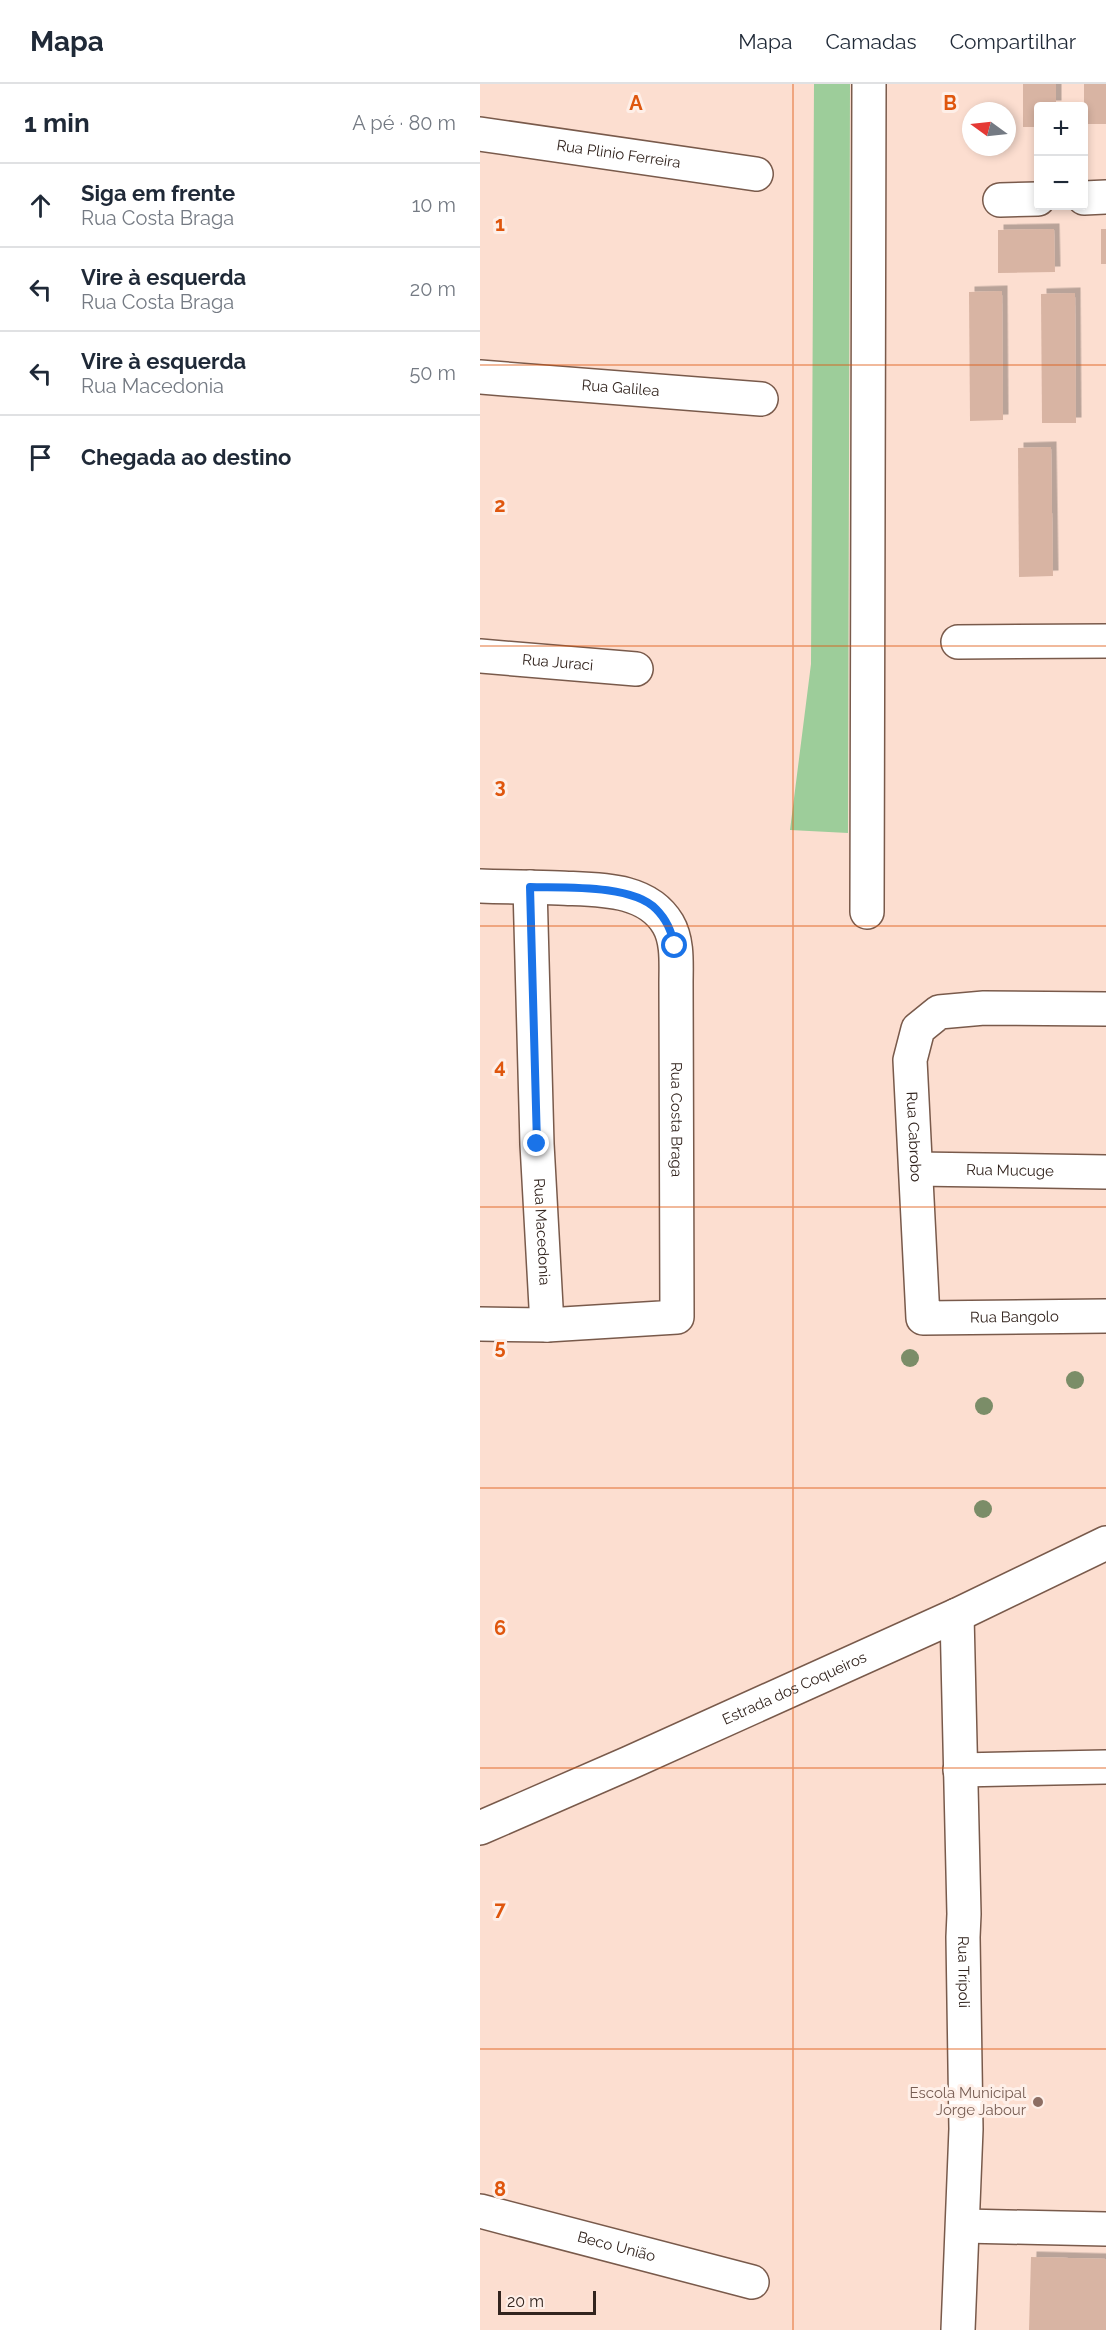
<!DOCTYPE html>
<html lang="pt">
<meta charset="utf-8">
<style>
:root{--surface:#fff;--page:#f2f2f3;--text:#1f2937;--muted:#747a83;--line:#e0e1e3}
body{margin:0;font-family:Raleway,sans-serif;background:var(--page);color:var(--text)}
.controls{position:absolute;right:18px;top:18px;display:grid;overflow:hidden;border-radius:6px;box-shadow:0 3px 9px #0003}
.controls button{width:54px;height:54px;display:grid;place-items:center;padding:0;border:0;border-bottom:2px solid var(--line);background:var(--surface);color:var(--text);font:30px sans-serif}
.compass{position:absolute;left:482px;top:18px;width:54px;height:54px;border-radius:50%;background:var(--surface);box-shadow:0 3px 9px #0003;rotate:285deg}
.scale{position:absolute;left:18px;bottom:15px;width:98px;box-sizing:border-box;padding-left:6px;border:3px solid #32241e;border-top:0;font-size:16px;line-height:21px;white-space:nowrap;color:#32241e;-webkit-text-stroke:4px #feefe8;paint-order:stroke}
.stop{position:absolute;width:18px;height:18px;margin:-14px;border:4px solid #1a73e8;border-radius:50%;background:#fff}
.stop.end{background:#1a73e8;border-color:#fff;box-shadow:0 2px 6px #0008}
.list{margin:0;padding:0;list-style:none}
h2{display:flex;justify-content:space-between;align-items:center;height:78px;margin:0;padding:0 24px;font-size:26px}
h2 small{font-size:20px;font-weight:400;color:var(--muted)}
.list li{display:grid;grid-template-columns:39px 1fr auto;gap:18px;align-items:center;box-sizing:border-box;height:84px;padding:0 24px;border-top:2px solid var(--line)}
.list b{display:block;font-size:22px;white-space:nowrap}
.list p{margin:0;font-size:20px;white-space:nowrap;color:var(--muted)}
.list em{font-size:20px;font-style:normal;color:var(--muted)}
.icon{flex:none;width:33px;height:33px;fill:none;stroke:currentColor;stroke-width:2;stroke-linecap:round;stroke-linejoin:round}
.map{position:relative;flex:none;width:626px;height:2246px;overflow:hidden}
header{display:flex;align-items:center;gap:36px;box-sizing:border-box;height:84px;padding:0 30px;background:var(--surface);border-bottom:2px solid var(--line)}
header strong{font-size:28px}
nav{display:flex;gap:33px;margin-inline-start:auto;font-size:21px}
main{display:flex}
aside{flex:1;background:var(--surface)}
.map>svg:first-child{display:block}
.green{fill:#9dcd9a}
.building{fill:#d8b4a3;filter:url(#shadow)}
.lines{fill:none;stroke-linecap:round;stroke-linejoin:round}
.street-casing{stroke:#795a4b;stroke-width:36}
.street{stroke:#fff;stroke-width:33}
.tree{fill:#7b8d68}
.route{stroke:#1a73e8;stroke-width:8}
.grid{fill:none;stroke:#df560d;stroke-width:1.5;stroke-opacity:0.55}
.education-dot{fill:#8d6e63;stroke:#feefe8;stroke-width:2}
.labels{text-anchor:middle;stroke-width:6;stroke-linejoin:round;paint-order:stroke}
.street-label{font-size:15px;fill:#32241e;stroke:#feefe8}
.education-label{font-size:15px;fill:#785e54;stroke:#feefe8;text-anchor:end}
.grid-label{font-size:20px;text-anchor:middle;font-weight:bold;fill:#df560d;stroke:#feefe8;stroke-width:6;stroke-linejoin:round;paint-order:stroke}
</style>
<header>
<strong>Mapa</strong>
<nav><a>Mapa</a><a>Camadas</a><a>Compartilhar</a></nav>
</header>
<main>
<aside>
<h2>1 min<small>A pé · 80 m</small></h2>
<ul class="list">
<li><svg class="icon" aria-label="ahead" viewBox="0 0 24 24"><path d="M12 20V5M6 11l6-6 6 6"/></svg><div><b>Siga em frente</b><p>Rua Costa Braga</p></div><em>10 m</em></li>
<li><svg class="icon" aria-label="left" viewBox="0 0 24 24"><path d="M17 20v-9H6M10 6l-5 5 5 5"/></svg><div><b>Vire à esquerda</b><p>Rua Costa Braga</p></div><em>20 m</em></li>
<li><svg class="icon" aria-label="left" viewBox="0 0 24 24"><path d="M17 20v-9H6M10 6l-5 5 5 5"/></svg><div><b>Vire à esquerda</b><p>Rua Macedonia</p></div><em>50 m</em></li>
<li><svg class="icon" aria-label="arrive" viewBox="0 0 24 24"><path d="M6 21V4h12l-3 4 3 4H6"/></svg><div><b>Chegada ao destino</b></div></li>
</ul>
</aside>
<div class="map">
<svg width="626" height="2246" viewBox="0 0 626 2246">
<defs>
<filter id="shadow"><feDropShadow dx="5.5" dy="-5.5" stdDeviation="0" flood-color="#0004"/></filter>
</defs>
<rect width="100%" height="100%" fill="#fcded0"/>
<polygon class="green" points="334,0 370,0 368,749 310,746 331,580"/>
<g class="building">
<polygon points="543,0 576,0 576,22 558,22 558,43 543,43"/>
<rect x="604" y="0" width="22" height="40"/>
<polygon points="574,145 575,188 518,189 518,146"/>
<rect x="621" y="145" width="5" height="35"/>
<polygon points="522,207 523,336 490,337 489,208"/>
<polygon points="595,209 596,339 562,339 561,210"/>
<polygon points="571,363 573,492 539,493 538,364"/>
<polygon points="551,2173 626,2175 626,2246 549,2246"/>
</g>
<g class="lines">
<defs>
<g id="street">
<path id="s1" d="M0,50L276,90"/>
<polyline points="604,114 626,113"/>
<polyline points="520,116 558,115"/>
<path id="s2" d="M0,293L281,315"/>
<polyline points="478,558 626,557"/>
<path id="s3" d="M0,572L156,585"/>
<path id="s4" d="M0,802C26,803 53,803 79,804C117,806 166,803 188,840C198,857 196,880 196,899L197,1233L67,1241L0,1240"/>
<path id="s5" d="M50,803L57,1060L67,1241"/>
<polyline points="387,828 389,0"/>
<path id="s6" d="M626,925L504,924L459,928L438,945L430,976L443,1234L626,1232"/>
<path id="s7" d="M436,1085L626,1088"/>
<path id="s8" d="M477,1531L484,1830L483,1853L486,2045L478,2246"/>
<polyline points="480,1686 626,1683"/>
<path id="s9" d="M0,1744L149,1679L477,1531L626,1459"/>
<path id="s10" d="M0,2127L272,2198"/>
<polyline points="484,2142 626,2145"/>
</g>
</defs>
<use href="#street" class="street-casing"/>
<use href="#street" class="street"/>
</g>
<g class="tree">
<circle cx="430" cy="1274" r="9"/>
<circle cx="595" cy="1296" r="9"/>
<circle cx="504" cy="1322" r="9"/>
<circle cx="503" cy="1425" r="9"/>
</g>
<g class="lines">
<path class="route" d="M57,1060L50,803C83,804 152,800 176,825C187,836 191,847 195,862"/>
</g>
<path class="grid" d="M313,0V2246M0,281H626M0,562H626M0,842H626M0,1123H626M0,1404H626M0,1684H626M0,1965H626"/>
<circle class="education-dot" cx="558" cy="2018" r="6"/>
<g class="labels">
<g class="street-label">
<text dy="5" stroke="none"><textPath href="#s1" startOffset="140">Rua Plinio Ferreira</textPath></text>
<text dy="5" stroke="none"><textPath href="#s2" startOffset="141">Rua Galilea</textPath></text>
<text dy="5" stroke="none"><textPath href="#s3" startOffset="78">Rua Juraci</textPath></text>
<text dy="5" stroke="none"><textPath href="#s4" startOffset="396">Rua Costa Braga</textPath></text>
<text dy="5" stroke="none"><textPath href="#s6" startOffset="303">Rua Cabrobo</textPath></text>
<text dy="5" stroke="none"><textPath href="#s7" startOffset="94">Rua Mucuge</textPath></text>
<text dy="5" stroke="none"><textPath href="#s5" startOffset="345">Rua Macedonia</textPath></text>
<text dy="5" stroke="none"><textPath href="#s6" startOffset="576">Rua Bangolo</textPath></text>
<text dy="5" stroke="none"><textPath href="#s9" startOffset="344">Estrada dos Coqueiros</textPath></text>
<text dy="5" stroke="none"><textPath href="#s8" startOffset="357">Rua Trípoli</textPath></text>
<text dy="5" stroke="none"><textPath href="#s10" startOffset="141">Beco União</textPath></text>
</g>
<g class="education-label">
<text x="546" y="2014">Escola Municipal<tspan x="546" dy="17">Jorge Jabour</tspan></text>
</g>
</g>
<g class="grid-label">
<text x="156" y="26">A</text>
<text x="470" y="26">B</text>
<text x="20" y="147">1</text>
<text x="20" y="428">2</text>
<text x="20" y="709">3</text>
<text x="20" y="989">4</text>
<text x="20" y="1270">5</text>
<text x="20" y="1551">6</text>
<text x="20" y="1832">7</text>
<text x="20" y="2112">8</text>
</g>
</svg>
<div class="controls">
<button>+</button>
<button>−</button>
</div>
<svg class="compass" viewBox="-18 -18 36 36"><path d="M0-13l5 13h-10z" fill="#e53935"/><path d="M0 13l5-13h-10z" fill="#747a83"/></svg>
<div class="scale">20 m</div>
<div class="stop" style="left:195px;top:862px"></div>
<div class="stop end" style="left:57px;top:1060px"></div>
</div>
</main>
